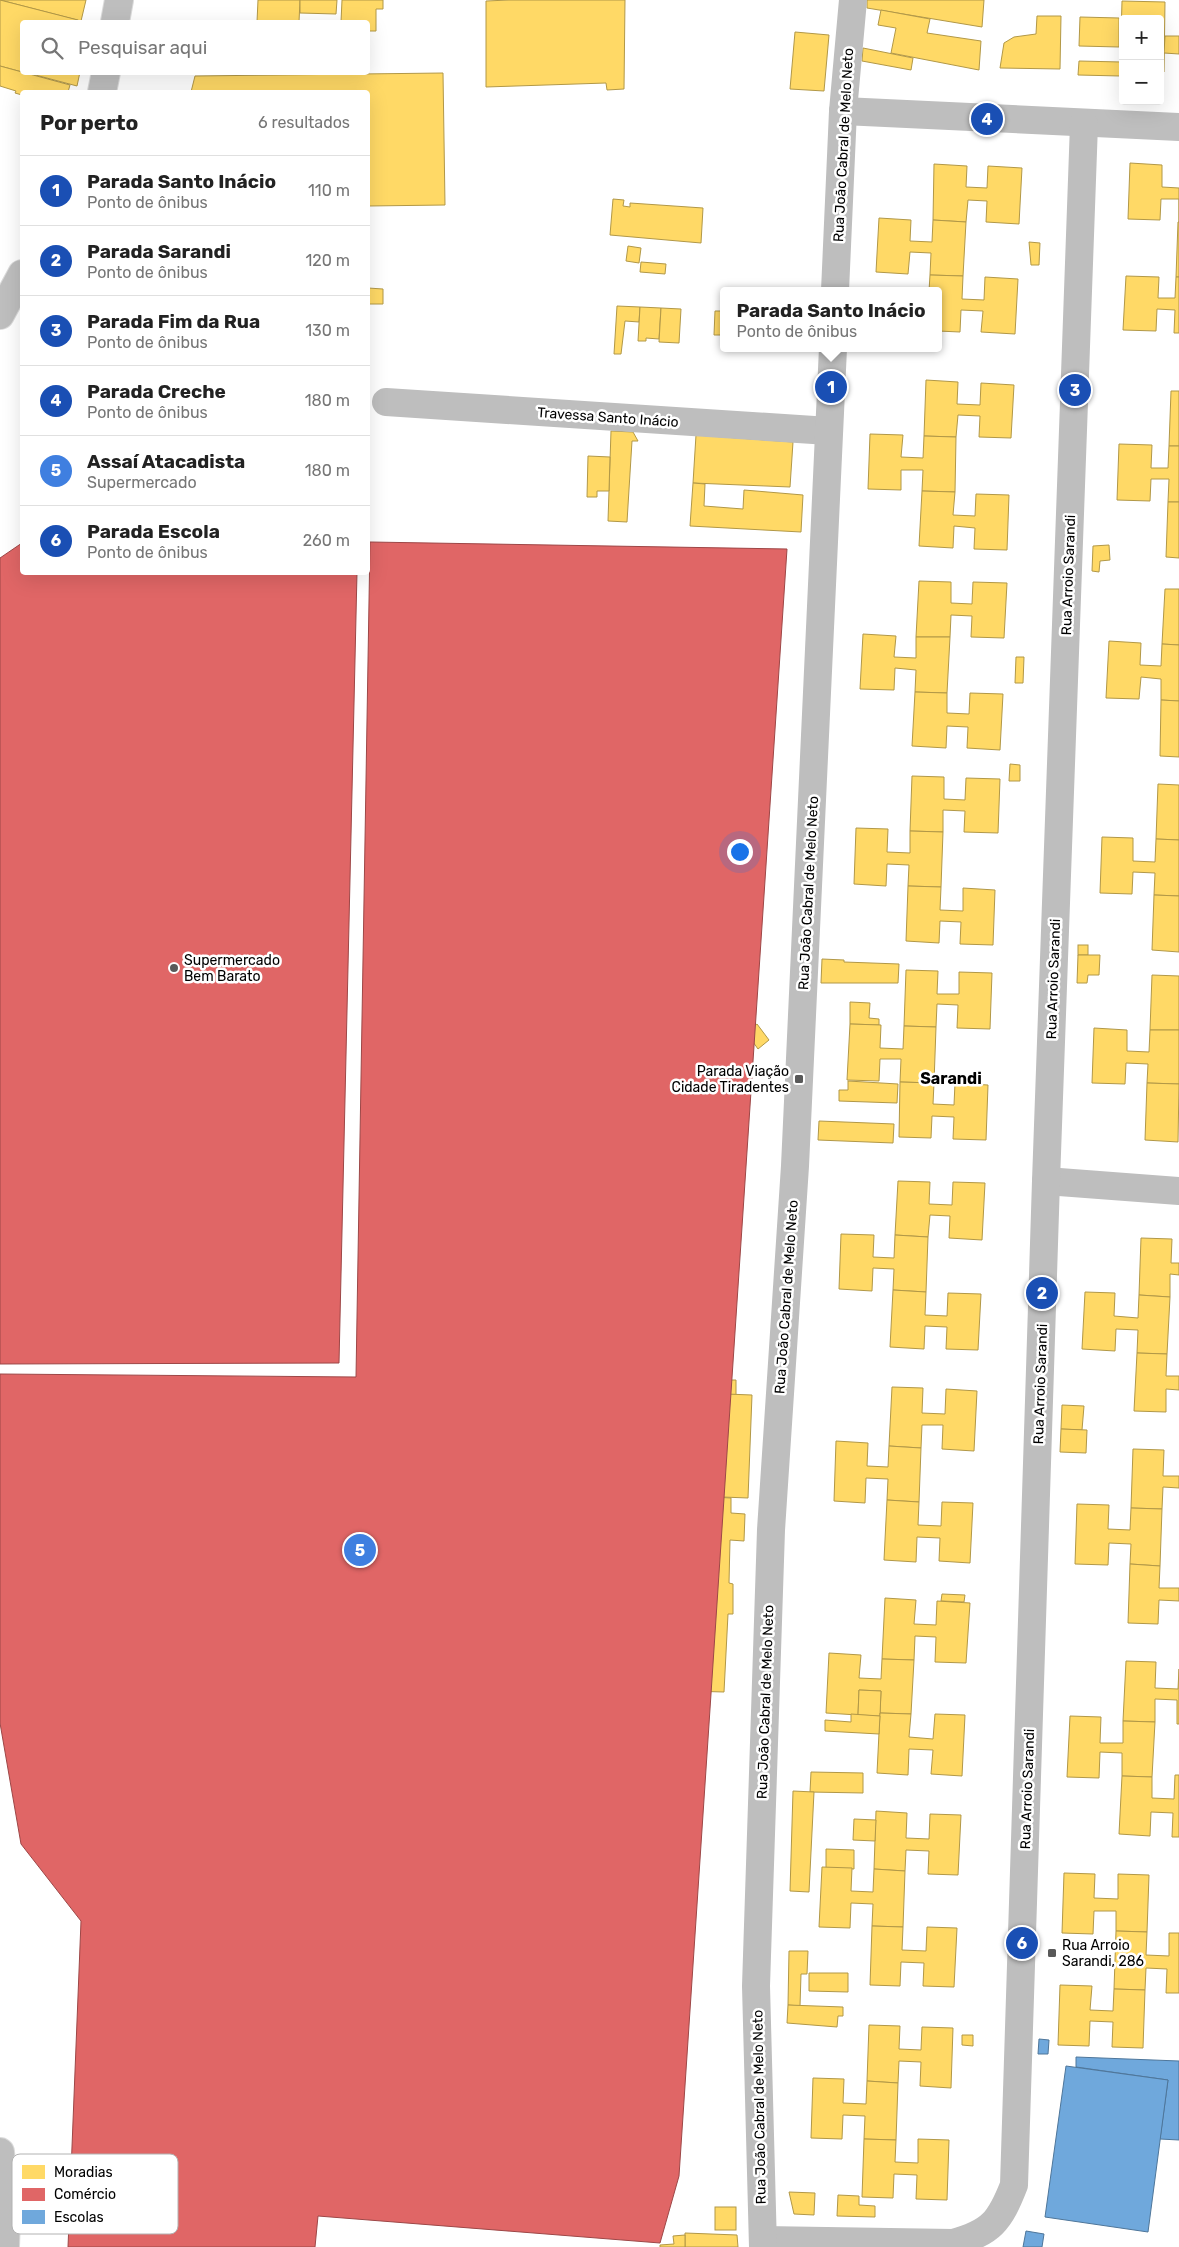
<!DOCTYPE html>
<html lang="pt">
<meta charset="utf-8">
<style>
:root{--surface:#fff;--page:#f6f6f6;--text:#222;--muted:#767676;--line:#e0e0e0;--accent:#595959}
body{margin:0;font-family:Rubik,sans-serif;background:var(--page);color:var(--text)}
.controls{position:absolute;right:15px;top:15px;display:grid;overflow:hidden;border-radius:5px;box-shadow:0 5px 20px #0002}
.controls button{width:45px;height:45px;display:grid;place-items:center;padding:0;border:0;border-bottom:1px solid var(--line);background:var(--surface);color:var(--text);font:25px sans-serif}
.you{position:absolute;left:739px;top:851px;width:18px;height:18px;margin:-12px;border:4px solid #fff;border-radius:50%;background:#1a73e8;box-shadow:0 0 0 8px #1a73e833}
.badge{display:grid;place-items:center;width:32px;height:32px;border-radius:50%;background:var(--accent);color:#fff;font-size:16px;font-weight:700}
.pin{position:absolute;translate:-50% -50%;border:2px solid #fff;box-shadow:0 1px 5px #0006}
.popup{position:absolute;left:720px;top:287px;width:222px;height:65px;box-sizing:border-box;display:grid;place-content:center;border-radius:5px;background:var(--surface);filter:drop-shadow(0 1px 4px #0005);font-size:16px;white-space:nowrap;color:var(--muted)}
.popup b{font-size:19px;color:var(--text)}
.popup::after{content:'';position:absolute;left:50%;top:100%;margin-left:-10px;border:10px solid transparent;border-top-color:var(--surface)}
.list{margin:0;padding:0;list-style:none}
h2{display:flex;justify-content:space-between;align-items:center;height:65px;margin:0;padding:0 20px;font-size:21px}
h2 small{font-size:16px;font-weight:400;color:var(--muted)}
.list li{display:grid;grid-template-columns:32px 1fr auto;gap:15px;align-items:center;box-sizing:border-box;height:70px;padding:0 20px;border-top:1px solid var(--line)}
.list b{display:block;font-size:19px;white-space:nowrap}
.list p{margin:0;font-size:16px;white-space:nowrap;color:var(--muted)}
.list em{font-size:16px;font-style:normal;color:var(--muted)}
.icon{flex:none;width:28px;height:28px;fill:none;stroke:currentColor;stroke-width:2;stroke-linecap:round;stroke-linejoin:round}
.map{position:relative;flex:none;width:1179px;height:2247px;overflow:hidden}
.search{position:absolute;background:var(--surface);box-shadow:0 5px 20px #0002;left:20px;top:20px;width:350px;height:55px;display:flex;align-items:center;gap:12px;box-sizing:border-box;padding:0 18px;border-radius:5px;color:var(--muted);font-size:19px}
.panel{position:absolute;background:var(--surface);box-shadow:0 5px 20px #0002;left:20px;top:90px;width:350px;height:485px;border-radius:5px}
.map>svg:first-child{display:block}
.homes{fill:#ffd966;stroke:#b29847}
.shops{fill:#e06666;stroke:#9d4747}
.schools{fill:#6fa8dc;stroke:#4e769a}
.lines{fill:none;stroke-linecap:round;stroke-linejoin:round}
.primary-casing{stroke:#dbdbdb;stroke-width:30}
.minor{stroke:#bebebe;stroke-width:28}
.primary{stroke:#bebebe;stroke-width:28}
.poi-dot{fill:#595959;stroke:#fff;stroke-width:2}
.labels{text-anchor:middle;stroke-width:5;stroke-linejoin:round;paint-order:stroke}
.street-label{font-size:14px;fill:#000;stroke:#fff}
.poi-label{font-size:14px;fill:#000;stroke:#fff;text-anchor:start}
.quarter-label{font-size:16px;font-weight:bold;fill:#000;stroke:#fff}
.key{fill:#fff;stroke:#b2b2b2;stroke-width:1}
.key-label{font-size:14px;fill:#000}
</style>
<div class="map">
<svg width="1179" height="2247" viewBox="0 0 1179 2247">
<rect width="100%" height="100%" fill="#fff"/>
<g class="homes">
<polygon points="0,0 86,0 81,21"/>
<polygon points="0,0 78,20 78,22 22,22 22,72 0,66"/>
<polygon points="258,0 300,0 299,22 257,22"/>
<polygon points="300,0 337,0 336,14 300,13"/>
<polygon points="342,0 383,0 383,9 376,9 376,31 368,31 368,22 341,22"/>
<polygon points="509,0 625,0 624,89 607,90 606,83 486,87 486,1"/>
<polygon points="867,0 984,0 982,27 867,8"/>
<polygon points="1122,1 1165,2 1164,72 1160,72 1160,19 1123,19 1123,73 1120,73"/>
<polygon points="881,10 930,19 927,33 981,41 979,70 891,53 896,28 878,25"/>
<polygon points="1037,16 1061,16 1060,69 1000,68 1004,43 1014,37 1036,34"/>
<polygon points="1080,17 1119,18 1119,47 1079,46"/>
<polygon points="795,32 829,35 824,91 790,89"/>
<polygon points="1165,36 1179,36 1179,54 1164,53"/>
<polygon points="863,48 913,58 911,70 862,61"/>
<polygon points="1079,61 1121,62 1120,76 1078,75"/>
<polygon points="0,66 70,85 68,92 22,92 22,95 15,93 16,91 0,86"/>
<polygon points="24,72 80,72 77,86"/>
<polygon points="443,73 445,205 368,206 368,92 191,92 195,76"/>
<polygon points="1130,163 1162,165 1162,187 1179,188 1179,222 1179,199 1161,199 1160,220 1128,219"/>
<polygon points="934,164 967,166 966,187 987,188 988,166 1022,168 1019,224 986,222 987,201 968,200 966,222 933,220"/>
<polygon points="613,199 624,200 623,206 630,207 630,203 703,208 701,243 610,235"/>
<polygon points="879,218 911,220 910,241 932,242 933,220 966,222 963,276 930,275 931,253 910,252 908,274 876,272"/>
<polygon points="1178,222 1179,222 1179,277 1176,277"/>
<polygon points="1029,242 1040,243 1039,265 1031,265"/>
<polygon points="628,246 641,248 639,263 626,261"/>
<polygon points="641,262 666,264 665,274 640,272"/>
<polygon points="930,275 963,276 962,299 984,300 985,277 1018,279 1015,334 981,332 983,311 961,310 960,332 938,331 938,291 929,291"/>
<polygon points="1126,276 1159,277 1158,298 1175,298 1176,277 1179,277 1179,333 1174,333 1175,310 1157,309 1156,331 1123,330"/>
<polygon points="368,288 383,289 383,304 368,304"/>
<polygon points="617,306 640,307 639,322 625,321 621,354 614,354"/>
<polygon points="640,307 661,308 659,339 646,338 646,341 638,341"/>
<polygon points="661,308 681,309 679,343 659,342"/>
<polygon points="715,311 724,311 724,335 714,335"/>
<polygon points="926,380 958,382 957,404 980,405 981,383 1014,385 1011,438 979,437 980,416 958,415 956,437 924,436"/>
<polygon points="1171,391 1179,391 1179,446 1169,446"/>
<polygon points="611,431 633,432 638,441 632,441 627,522 608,521"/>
<polygon points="870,434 903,435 901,457 923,458 924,436 956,437 955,492 922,491 923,470 901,470 901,490 868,489"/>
<polygon points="696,435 793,442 790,487 693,483"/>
<polygon points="1119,444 1152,445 1151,468 1168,468 1169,446 1179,446 1179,502 1168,502 1169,479 1151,479 1150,501 1117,500"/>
<polygon points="588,456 610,457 609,491 597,491 597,497 587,497"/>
<polygon points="693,483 705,484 704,506 743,509 744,490 803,495 801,532 690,526"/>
<polygon points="922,491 955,492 953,515 975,516 976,494 1009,495 1007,550 974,549 975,528 954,526 953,548 919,546"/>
<polygon points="1168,502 1179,502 1179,558 1166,557"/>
<polygon points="1109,545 1110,560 1100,561 1099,572 1092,571 1093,546"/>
<polygon points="919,581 951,582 951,603 972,604 973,582 1007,583 1004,638 971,637 972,616 951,615 950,637 916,637"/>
<polygon points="1165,589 1179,589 1179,645 1162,644"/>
<polygon points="863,634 896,636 894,657 916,658 916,637 950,637 947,693 915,692 916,670 895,668 894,690 860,689"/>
<polygon points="382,638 394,638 394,658 381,657"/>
<polygon points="1109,641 1141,643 1140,665 1161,666 1162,644 1179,645 1179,701 1161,700 1161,679 1141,677 1139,699 1106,698"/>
<polygon points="1016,657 1024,657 1023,683 1015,683"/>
<polygon points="915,692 947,693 947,713 969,714 970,693 1003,694 1000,750 967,748 968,727 947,726 946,748 912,746"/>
<polygon points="1161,700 1179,701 1179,757 1160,756"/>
<polygon points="1010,764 1020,765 1020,781 1009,781"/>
<polygon points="912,776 944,777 944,799 965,800 966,778 1000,779 998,833 964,832 965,811 943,810 943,832 910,831"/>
<polygon points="1158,784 1179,785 1179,840 1156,839"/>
<polygon points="856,828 888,829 887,852 910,853 910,831 943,832 941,887 908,886 909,865 887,864 886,886 854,884"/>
<polygon points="1102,837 1133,838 1133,861 1155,862 1156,839 1179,840 1179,896 1154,895 1155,873 1133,872 1132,894 1100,893"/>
<polygon points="908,886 941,887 940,910 963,911 963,888 995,890 993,945 960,944 961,922 940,921 939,943 906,941"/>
<polygon points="1154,895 1179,896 1179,952 1152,950"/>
<rect x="1078" y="945" width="10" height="10"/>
<polygon points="1078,955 1100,955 1099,975 1088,975 1087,983 1077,983"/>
<polygon points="822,959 844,960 844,962 899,964 898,983 821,983"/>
<polygon points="906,970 938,971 937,994 959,994 959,972 992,973 990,1029 957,1028 958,1005 937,1004 936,1027 904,1026"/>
<polygon points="1152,975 1179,976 1179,1030 1150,1030"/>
<polygon points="850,1002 870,1003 869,1018 879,1019 879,1025 850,1024"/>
<polygon points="757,1024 769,1040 758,1049 746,1032"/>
<polygon points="850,1024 881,1025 880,1048 903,1049 904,1026 936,1027 934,1083 900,1082 901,1059 880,1059 879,1081 847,1080"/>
<polygon points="1094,1028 1127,1030 1127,1051 1149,1052 1150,1030 1179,1030 1179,1084 1147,1083 1148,1064 1126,1063 1125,1084 1092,1083"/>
<polygon points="848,1081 898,1084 897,1103 839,1101 839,1090 848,1090"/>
<polygon points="900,1082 934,1083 933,1104 954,1105 955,1083 988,1085 986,1140 953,1139 954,1117 932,1116 931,1138 899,1137"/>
<polygon points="1147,1083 1179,1084 1178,1142 1145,1140"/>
<polygon points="819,1121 894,1124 893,1143 818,1140"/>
<polygon points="898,1181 930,1182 929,1204 952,1205 953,1182 985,1183 982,1240 949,1238 950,1216 930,1215 928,1237 895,1235"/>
<polygon points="445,1206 580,1208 579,1269 618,1271 616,1343 680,1350 674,1540 650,1539 630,1975 421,1962 334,1959 330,2016 190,2008 204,1560 342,1563 343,1535 431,1529"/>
<polygon points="841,1234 874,1235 873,1257 894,1258 895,1235 928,1237 926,1292 893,1290 894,1269 873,1268 872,1291 839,1289"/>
<polygon points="1141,1238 1172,1239 1171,1263 1179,1263 1179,1275 1170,1274 1170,1297 1139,1295"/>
<polygon points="893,1290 926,1292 925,1315 947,1316 948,1293 981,1294 978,1350 946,1349 947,1327 925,1326 924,1349 890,1347"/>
<polygon points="1085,1292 1115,1293 1114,1316 1138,1318 1139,1295 1170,1297 1167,1354 1137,1353 1138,1330 1116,1329 1115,1351 1082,1349"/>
<polygon points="1137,1353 1167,1354 1166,1376 1179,1376 1179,1390 1166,1389 1166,1412 1134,1411"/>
<polygon points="723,1380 736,1380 736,1395 722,1394"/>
<polygon points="892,1387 923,1388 922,1413 945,1414 946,1389 977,1391 974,1451 942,1449 943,1425 922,1425 921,1448 889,1446"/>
<polygon points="700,1393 752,1395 748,1498 697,1496"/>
<polygon points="1062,1405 1084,1406 1082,1430 1061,1429"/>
<polygon points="1061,1429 1087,1430 1086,1453 1060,1452"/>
<polygon points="836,1441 868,1443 867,1466 888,1467 889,1446 921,1448 919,1502 887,1500 888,1479 866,1478 865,1503 834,1501"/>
<polygon points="1133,1449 1164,1450 1163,1476 1179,1476 1179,1488 1163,1487 1162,1509 1131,1508"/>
<polygon points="697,1496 731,1498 731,1513 745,1514 744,1541 730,1540 729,1583 733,1584 733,1614 728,1614 724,1692 689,1691"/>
<polygon points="887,1500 919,1502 918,1525 941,1526 942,1502 973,1503 970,1563 939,1561 940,1538 917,1537 916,1562 884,1560"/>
<polygon points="1077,1504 1109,1505 1108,1529 1130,1530 1131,1508 1162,1509 1160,1566 1130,1564 1131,1544 1109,1543 1108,1565 1075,1564"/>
<polygon points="1130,1564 1160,1566 1159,1588 1179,1588 1179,1601 1159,1600 1158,1624 1128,1623"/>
<polygon points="942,1594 965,1595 964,1602 941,1601"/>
<polygon points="885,1598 916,1600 914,1624 936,1625 937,1601 970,1603 966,1663 935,1662 936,1637 915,1636 914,1660 882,1659"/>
<polygon points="829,1653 861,1655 859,1678 881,1679 882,1659 914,1660 911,1714 880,1713 881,1691 859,1690 858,1715 826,1713"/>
<polygon points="1126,1661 1156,1662 1155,1688 1178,1689 1179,1669 1179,1724 1177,1724 1177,1700 1155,1699 1155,1722 1123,1721"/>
<polygon points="859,1690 881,1691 880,1716 858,1715"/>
<polygon points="880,1713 911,1714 909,1737 933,1739 935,1714 965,1715 962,1776 931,1774 933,1750 909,1749 908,1775 877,1773"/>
<polygon points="851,1714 880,1716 879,1734 825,1731 825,1720 851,1722"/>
<polygon points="1070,1716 1101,1717 1100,1743 1123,1743 1123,1721 1155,1722 1152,1777 1122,1776 1122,1753 1100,1752 1099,1778 1067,1777"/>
<polygon points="811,1772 863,1773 863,1793 810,1792"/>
<polygon points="1175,1775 1179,1775 1179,1837 1172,1837 1173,1813 1151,1812 1150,1836 1119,1834 1122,1776 1152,1777 1152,1798 1174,1799"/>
<polygon points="793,1791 814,1792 809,1892 790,1891"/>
<polygon points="876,1811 907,1813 906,1838 929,1839 930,1814 961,1815 958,1875 928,1874 929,1851 906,1850 905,1871 874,1869"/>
<polygon points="854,1819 876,1820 875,1841 853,1840"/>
<polygon points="826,1849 854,1850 854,1869 826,1868"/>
<polygon points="822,1867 852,1868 851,1891 873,1892 874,1869 905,1871 903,1927 872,1926 873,1904 851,1903 850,1928 819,1927"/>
<polygon points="1064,1873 1095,1874 1094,1898 1118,1899 1118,1874 1149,1875 1147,1932 1116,1931 1116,1911 1094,1911 1093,1934 1062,1933"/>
<polygon points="872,1926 903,1927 902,1950 926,1951 927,1927 957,1928 954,1987 923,1986 924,1963 901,1962 900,1986 870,1985"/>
<polygon points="1116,1931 1147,1932 1146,1955 1169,1956 1169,1933 1179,1933 1179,1993 1166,1993 1167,1969 1146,1968 1145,1990 1114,1989"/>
<polygon points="789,1951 808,1951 807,1974 801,1974 800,2006 788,2005"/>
<polygon points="809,1973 848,1973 848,1992 809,1991"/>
<polygon points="1060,1985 1092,1986 1090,2010 1113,2011 1114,1989 1145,1990 1143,2048 1112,2047 1113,2022 1090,2021 1089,2046 1058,2045"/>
<polygon points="788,2005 843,2007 843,2016 838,2016 837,2027 787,2023"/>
<polygon points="869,2025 900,2026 899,2049 921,2050 922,2027 953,2028 951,2088 920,2086 921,2062 899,2061 898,2083 867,2081"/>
<polygon points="962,2035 973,2035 973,2046 962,2045"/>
<polygon points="813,2078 844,2079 843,2103 866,2104 867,2081 898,2083 896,2140 864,2139 865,2116 843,2115 842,2139 811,2138"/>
<polygon points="658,2120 659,2138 622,2141 622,2131 632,2131 631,2123"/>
<polygon points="864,2139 896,2140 895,2162 918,2163 918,2139 949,2140 947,2200 916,2199 917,2175 894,2174 893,2198 862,2197"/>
<polygon points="789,2192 815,2193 814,2215 794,2214"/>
<polygon points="838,2195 859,2196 859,2205 875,2206 875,2217 837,2216"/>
<rect x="715" y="2207" width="21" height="23"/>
<polygon points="685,2233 737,2235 738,2247 685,2247"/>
<polygon points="685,2235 685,2247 660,2247 660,2245 674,2244 673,2236"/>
</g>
<g class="shops">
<polygon points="370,542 787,549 679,2176 660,2243 318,2216 315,2247 68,2247 81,1921 21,1844 0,1723 0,1374 356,1377"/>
<polygon points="22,543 22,572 357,572 339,1363 0,1364 0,558"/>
</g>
<g class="schools">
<polygon points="1039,2039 1049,2040 1048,2054 1038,2054"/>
<polygon points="1076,2057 1179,2061 1179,2140 1160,2139 1168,2080 1076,2067"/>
<polygon points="1066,2066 1168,2080 1148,2232 1045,2217"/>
<polygon points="1026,2231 1044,2234 1042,2247 1023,2247"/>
</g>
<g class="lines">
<defs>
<g id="primary">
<polyline points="115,22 119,0"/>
<polyline points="102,92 106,72"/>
<polyline points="0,315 22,274"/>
<polyline points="0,2152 6,2216 5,2247"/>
</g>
</defs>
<use href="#primary" class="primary-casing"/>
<g class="minor">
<polyline points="843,111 1179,127"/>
<polyline points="835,291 843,111 853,0"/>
<polyline points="386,402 829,431"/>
<polyline points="1046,1181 1179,1191"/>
<path d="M763,2240L953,2243C991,2233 1000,2221 1014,2185L1046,1181L1084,124"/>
<polyline points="763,2247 756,1986 771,1530 795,1166 833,348"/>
</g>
<use href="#primary" class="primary"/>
</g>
<g class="poi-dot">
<circle cx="174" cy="968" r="5"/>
<rect x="794" y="1074" width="10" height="10" rx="2.5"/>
<rect x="1047" y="1948" width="10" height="10" rx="2.5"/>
</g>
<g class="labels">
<g class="street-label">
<text transform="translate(843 145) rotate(-87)" y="5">Rua João Cabral de Melo Neto</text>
<text transform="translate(608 417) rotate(4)" y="5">Travessa Santo Inácio</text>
<text transform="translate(1068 575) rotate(-88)" y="5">Rua Arroio Sarandi</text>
<text transform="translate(808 893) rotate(-87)" y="5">Rua João Cabral de Melo Neto</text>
<text transform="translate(1053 979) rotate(-88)" y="5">Rua Arroio Sarandi</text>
<text transform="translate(786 1297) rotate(-86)" y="5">Rua João Cabral de Melo Neto</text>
<text transform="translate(1040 1384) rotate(-88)" y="5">Rua Arroio Sarandi</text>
<text transform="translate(765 1702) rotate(-88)" y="5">Rua João Cabral de Melo Neto</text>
<text transform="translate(1027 1789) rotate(-88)" y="5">Rua Arroio Sarandi</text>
<text transform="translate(759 2107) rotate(-91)" y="5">Rua João Cabral de Melo Neto</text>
</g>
<g class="poi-label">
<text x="184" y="965">Supermercado<tspan x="184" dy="16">Bem Barato</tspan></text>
<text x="789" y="1076" text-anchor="end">Parada Viação<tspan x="789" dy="16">Cidade Tiradentes</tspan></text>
<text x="1062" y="1950">Rua Arroio<tspan x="1062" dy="16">Sarandi, 286</tspan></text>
</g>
<g class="quarter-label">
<text x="951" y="1084">Sarandi</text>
</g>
</g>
<rect x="12" y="2154" width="166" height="80" rx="8" class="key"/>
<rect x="22" y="2165" width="23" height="14" fill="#ffd966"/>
<rect x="22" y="2188" width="23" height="13" fill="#e06666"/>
<rect x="22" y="2210" width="23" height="14" fill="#6fa8dc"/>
<g class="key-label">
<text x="54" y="2177">Moradias</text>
<text x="54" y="2199">Comércio</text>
<text x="54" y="2222">Escolas</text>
</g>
</svg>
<div class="controls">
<button>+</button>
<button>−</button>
</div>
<div class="you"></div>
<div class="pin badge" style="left:831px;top:387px;background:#1a4fb4">1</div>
<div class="popup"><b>Parada Santo Inácio</b>Ponto de ônibus</div>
<div class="pin badge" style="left:1042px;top:1293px;background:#1a4fb4">2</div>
<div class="pin badge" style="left:1075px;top:390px;background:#1a4fb4">3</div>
<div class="pin badge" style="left:987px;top:119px;background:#1a4fb4">4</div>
<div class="pin badge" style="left:360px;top:1550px;background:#3f7fe0">5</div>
<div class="pin badge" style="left:1022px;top:1943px;background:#1a4fb4">6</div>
<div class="search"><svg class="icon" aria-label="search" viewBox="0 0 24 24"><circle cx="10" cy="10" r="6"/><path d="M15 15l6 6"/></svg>Pesquisar aqui</div>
<section class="panel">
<h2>Por perto<small>6 resultados</small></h2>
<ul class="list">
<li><span class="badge" style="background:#1a4fb4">1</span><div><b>Parada Santo Inácio</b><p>Ponto de ônibus</p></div><em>110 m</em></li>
<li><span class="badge" style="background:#1a4fb4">2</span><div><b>Parada Sarandi</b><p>Ponto de ônibus</p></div><em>120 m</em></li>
<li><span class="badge" style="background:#1a4fb4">3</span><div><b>Parada Fim da Rua</b><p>Ponto de ônibus</p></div><em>130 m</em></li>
<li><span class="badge" style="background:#1a4fb4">4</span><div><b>Parada Creche</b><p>Ponto de ônibus</p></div><em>180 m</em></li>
<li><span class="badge" style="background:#3f7fe0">5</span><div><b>Assaí Atacadista</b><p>Supermercado</p></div><em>180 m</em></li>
<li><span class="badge" style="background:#1a4fb4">6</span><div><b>Parada Escola</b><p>Ponto de ônibus</p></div><em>260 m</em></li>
</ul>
</section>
</div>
